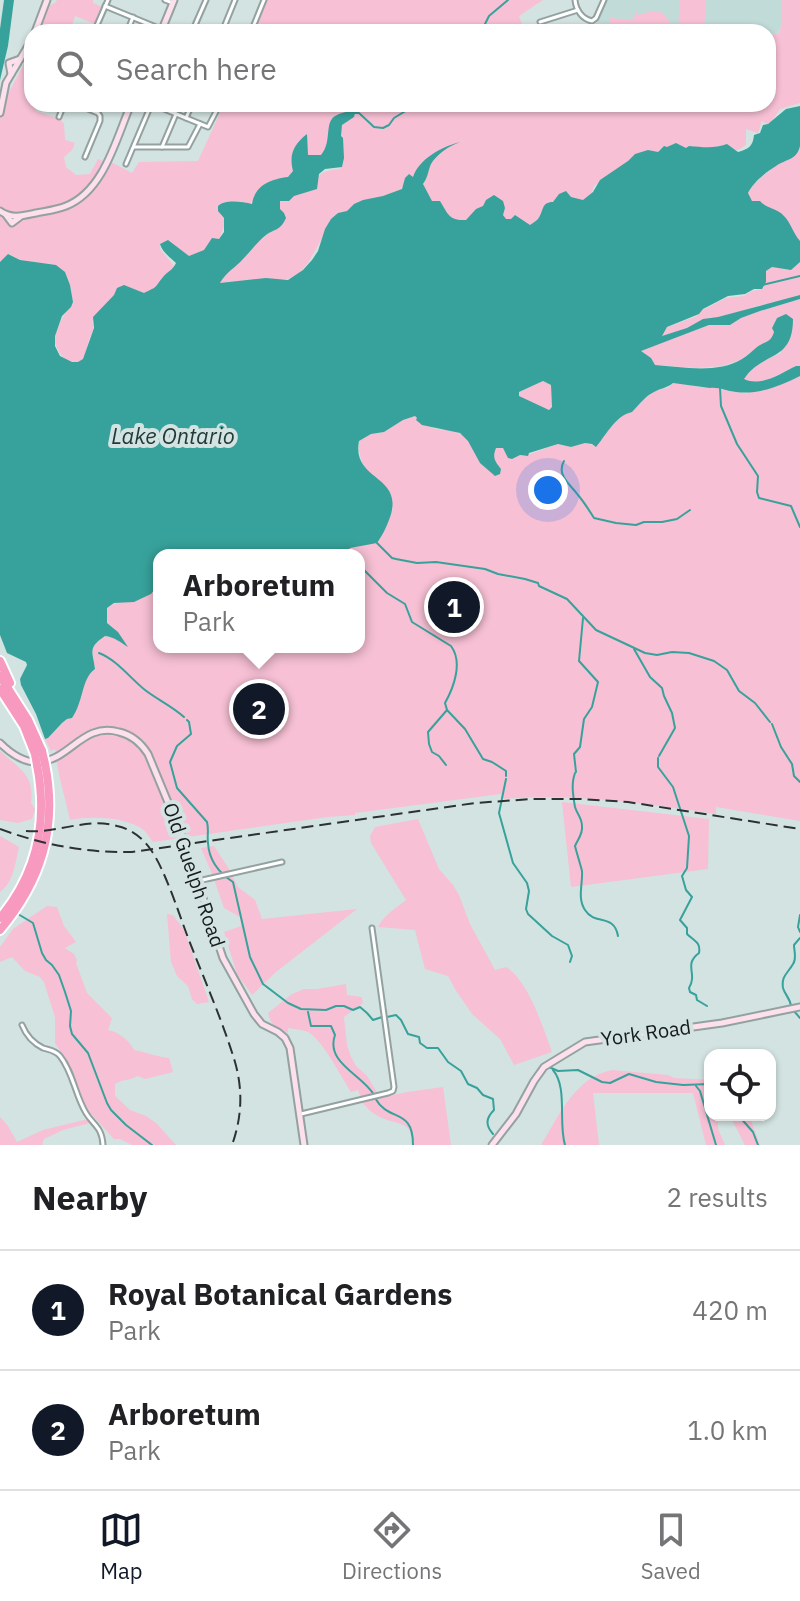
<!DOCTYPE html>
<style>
:root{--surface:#fff;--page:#f2f2f2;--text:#202124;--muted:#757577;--line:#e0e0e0;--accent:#111827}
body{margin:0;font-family:"IBM Plex Sans",sans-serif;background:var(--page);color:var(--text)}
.controls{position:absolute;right:24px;bottom:24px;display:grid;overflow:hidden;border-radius:16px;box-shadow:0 2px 6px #0004}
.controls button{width:72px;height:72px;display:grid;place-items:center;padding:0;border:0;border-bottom:2px solid var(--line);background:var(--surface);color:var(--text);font:40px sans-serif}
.you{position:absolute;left:548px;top:490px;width:28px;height:28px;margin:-20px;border:6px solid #fff;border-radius:50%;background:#1a73e8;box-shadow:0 0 0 12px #1a73e833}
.badge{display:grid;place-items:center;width:52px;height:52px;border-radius:50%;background:var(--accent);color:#fff;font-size:26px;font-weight:700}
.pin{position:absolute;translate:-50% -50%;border:4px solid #fff;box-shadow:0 2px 8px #0006}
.popup{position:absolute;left:153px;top:549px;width:212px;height:104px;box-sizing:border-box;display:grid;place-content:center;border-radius:16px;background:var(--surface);filter:drop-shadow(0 2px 6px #0005);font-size:26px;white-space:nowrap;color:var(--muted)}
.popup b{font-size:30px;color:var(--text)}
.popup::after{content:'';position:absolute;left:50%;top:100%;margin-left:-16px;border:16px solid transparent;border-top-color:var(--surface)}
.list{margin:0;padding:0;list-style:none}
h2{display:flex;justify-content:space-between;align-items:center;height:104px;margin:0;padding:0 32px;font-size:34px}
h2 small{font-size:26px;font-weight:400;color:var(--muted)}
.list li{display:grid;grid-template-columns:52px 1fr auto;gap:24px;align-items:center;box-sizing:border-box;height:120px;padding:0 32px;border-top:2px solid var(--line)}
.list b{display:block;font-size:30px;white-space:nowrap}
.list p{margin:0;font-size:26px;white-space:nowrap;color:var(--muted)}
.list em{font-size:26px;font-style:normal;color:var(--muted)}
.icon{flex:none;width:44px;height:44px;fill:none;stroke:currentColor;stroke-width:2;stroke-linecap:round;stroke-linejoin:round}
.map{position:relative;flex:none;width:800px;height:1145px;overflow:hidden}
.search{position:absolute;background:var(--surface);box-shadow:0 2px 6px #0004;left:24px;right:24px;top:24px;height:88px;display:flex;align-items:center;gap:20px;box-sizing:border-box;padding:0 28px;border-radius:24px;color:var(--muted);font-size:30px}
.sheet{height:344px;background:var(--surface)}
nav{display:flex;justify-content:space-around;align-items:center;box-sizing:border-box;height:112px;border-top:2px solid var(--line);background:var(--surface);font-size:22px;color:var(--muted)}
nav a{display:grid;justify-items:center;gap:4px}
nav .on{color:var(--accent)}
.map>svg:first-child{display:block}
.built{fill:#c1dbd8}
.green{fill:#f7c0d4}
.water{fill:#37a29b;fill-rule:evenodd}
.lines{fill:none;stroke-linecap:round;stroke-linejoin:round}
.stream{stroke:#37a29b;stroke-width:2}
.street-casing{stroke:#93a2a0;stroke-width:7}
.secondary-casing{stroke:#93a2a0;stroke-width:9}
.highway-casing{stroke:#fff;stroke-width:12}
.street{stroke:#fff;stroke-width:3}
.secondary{stroke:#fde0ec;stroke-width:5}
.highway{stroke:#f899bf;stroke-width:8}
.rail{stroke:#2b3231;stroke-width:2;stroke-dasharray:12 6;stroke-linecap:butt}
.secondary-bridge-casing{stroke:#93a2a0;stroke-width:9;stroke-linecap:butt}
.highway-bridge-casing{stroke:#fff;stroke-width:12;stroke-linecap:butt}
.secondary-bridge{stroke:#fde0ec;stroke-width:5}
.highway-bridge{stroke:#f899bf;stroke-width:8}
.labels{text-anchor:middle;stroke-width:8;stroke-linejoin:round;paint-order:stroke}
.street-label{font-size:20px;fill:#151b1a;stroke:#d3e3e1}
.water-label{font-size:22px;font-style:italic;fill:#223a38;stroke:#d3e3e1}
</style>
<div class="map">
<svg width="800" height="1145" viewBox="0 0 800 1145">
<rect width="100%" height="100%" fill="#d3e3e1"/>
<polygon class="built" points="606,0 781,0 781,26 778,33 768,36 768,32 587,32 592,25 594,26"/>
<g class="green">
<polygon points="57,0 93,0 93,3 102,7 95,24 75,16 70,32 39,32 48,6 55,3"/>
<polygon points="266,0 543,0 519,16 525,32 252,32"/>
<polygon points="680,0 706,0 704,32 678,32"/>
<path d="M781,0H800V103L780,109L771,122L767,124L762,121L758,133L746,129V145L738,150L661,148L656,154L633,158L594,186L591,194L582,203L529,227L456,222L430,203L422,187L426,180L406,188L402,187L400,191L329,226L308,263L295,278L225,285L217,282L243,252L256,244L270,232L280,200L282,201L304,191H308C318,174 320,171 340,169L342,160L339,139L345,115L324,158L251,202V206L221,209V215L225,219C223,242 209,253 187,258L166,243L160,244V249L174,266V270L156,290L96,315L92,322C95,331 92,332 89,340C87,345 86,355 83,359C72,372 53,351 55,337C57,324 66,313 73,302L70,285L65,272L20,260L9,254L0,262V93L8,94L32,49V74L24,91L32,96V104H34L36,111L60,119L64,124L65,140L75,143L72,150L64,157L66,167L76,175L90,174L98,159L108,163L109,161L132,173L139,162L198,161L224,104H595L591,107L623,104H768V36L779,33L781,26Z"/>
<path d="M636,11L638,12V15C654,11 659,6 670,22V32H609L610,18L633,20Z"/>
<path d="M800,148V256L750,203L746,195C753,184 764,175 774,167C787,158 788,163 800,148Z"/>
<polygon points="800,258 800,295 777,303 760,305 669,336 629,342 697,316 701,311 726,298 744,296 752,291 762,289 766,282 766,271 772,267 789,269 800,262"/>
<path d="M800,299V366H796C778,374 763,387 743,379C753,365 766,360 781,353L777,318L772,327L774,332L772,339L768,343L762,344L740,360L723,366L697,368L654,365L640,351L709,325H730L741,318L760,311Z"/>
<path d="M800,376V821L716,807V814C645,803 575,793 502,799L501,794L355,813V815L328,817L153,842C152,841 146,832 145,831C126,816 92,816 70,820C65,796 57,773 55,749L51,751L45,739L67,719L72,718C83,702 79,681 95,669C93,651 87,649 105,636L115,638L125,645L115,629L107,623V608C127,594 139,610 159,584V647H359V555H344L349,548L380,538L393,508C381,490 355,463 359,441L371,434L384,432L403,420L414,416L435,429L453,431L496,448H503L505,452L524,456L558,444L571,447L585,443L596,446L617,419L637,407L642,400L649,395L659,389L668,388L673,383L688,384L697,387H715L733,392L745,393L761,391Z"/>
<polygon points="543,381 551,385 552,407 549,410 545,409 549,414 549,417 545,420 539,418 529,408 531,404 540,408 519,397 519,392"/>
<path d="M0,751C18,768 35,774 31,803L35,809L32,819L18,823L0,820Z"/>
<polygon points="562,802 709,819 708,869 571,887"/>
<path d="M418,819L439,869L453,885L459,895L470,924L495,970L506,967C528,980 543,1027 552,1052L514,1065L500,1039L472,1014L455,989L448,976L425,969L415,930L378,927C384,915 396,908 406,900L371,843L370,836L375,827Z"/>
<path d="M0,836L19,847C15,863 14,882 0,892Z"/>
<polygon points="214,846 231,872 213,876 201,848"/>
<polygon points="232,875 238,887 255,900 262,919 357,909 276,972 252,995 237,974 224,932 241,926 240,917 224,908 214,879"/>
<path d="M47,906L57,907L64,926L76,942L65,948L74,954L77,960L76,963L87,993L112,1018L108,1030C117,1031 130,1041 134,1050C147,1052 156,1057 169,1058L173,1072L145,1079L137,1076C130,1081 122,1079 115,1084V1096L130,1110L146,1116L156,1123L176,1145H132L120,1139H114L84,1106L68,1063L55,1043V1017L44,982L40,977L25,971L12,957L0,962V947L13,929Z"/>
<polygon points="167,914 173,915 184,930 209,1002 197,1004 192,999 188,986 177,976 171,962"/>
<path d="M346,984L347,995L362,997L363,1003L344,1017L347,1045L351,1057L356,1066L367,1076L378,1094L361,1098L358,1090L351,1092C342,1078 322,1039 308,1032C303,1030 295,1029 288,1028V1033C276,1030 271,1025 268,1013L292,994L304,989H317Z"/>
<path d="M612,1070L668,1075L674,1078L710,1080V1115H718V1129L725,1145H706L693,1093H593L599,1145H541C559,1116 575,1077 612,1070Z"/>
<path d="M443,1087L451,1145H414C410,1120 401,1126 382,1118C374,1115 367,1108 362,1102L407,1092Z"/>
<polygon points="727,1115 749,1115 760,1145 745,1145 732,1120"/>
<polygon points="0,1117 8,1126 17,1142 43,1130 88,1119 90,1123 63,1130 44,1139 42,1145 0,1145"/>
</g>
<g class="water">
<polygon points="4,0 14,0 8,46 0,80 0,29"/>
<path d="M800,106C800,119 800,134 800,146C797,160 786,159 776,166C766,172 753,183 748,193L752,201H760C767,209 777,208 784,216C791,223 793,233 800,241V262L791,270L772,267L766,271V282L762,289H754L745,294L728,296L703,309L699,314L667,327L662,336L687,328L703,319L718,317L800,295V299L760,311L741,318L730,325H709L641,351L651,358L655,365C682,367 718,374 742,359C747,356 752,351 757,347C765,341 771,343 774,332L772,328L777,318L786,314L793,319C793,363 762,351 744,379C762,387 779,374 796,366H800V376C780,386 758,395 736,392C726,391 719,387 710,388L673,383C667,388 661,388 654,392C644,397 640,404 632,412C615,416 607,434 596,447L592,444L585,443L571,447L558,444L529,453L528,456L520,455L512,459L508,458L503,448H496C492,458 495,461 501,469L500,474L495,476L480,463L468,441L460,433L422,425L416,420L417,418L415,416L403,420L384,432L371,434L359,441C351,482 407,474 389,520C386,528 382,536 377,543L350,548L346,555H159V584L151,594L134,602L114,603L107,608V623L118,632L128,647C120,642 114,637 105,636C87,648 93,652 95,669C81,679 84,701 72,718L67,719L62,723L48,738L45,739L36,714L21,685L20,679L27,665L26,662L7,653L0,635V262L8,254L20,260L56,265L65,272L70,285L73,302L71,307L62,316L55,336V346L60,356L72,362H78L83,359L94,328L93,317L114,295L117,288L124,285L144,293C159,286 154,288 163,277C168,271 173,270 176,263C171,258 162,252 160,244L168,240L189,256L204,250L212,238L219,239L224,232V218L218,211V206C226,199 242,202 252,204C255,185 271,179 288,177L293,171C289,155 293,145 307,134L308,155H321C333,141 323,121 337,115C342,112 350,112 356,109L354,117L342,125L341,136L343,138L344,158L342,167L325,169L319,174L317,189L294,196L289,201H280V209L284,213L286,218C280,231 276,228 266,235C257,242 251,251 243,259C235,268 226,272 220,283L266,278L288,280L303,270L312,260L318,251L325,229L331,219L338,213L347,211L354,204L363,200L383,196L402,189L405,178L409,174L413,177C419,159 441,147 460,142C449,146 437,154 431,164C428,171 428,177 423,184L432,201H440C448,214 449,221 466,220L476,209L483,206L486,200L494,195L503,201L505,208L503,215L506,219H511L515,215L530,225C533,223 536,221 538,219C544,211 541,202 553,202L559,194L566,191L571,197L583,200L593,192L600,180L628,161L635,154L648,150L658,152L664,146L667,147L676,143L686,148L689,146C702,147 714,149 727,144L738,152C748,149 753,147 754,135L760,133L763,125L768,124L786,109ZM543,381L551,385L552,407L549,410L519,396V392Z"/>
</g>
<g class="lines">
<g class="stream">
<polyline points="481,32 489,16 508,0"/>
<polyline points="420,104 436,104"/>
<polyline points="355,113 359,113 374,127 383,128 389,125 394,118 417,104"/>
<polyline points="762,285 800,276"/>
<polyline points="720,388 721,406 737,444 758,476 757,492 759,498 791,506 800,527"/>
<path d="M564,461C556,475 570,484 578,495C584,502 589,510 594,518L616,523L636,525L644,522H662L677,519L690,510"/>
<polyline points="377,543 392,558 396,559 417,563 436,562 485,569 498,574 525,579 538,583 539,586 567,599 596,630 645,653 657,655 672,652 689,653 714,661 727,670 739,691 755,703 770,722"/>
<path d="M359,565L387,593L405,604L412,622L451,646C463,662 454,687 445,703L447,710L428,732L429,744L432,752L439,756L446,765"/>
<polyline points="634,649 650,677 662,688 664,696 672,713 675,728 659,756"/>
<path d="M99,653C117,660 130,678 145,690C158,700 172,706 184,717"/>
<polyline points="447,710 465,729 483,759 492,762 506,771 506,776"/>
<path d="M187,720L189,722L191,734L177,746L170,762L177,788L207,822C209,830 207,835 208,843C209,860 219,873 233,882L250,957L263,984L288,1003L301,1009L326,1010L336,1006H344L353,1010L360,1007L367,1013L373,1020L382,1017"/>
<polyline points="772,724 781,747 792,764 794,776 800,782"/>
<path d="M658,758V767L673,787L689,836L687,868L682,876L686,890L692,897L680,920L687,928V934C694,941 701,942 699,953C683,965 698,973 689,988L690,992L696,995L697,1000L707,1006"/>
<polyline points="576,772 574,754 580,747 584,719 592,707 598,682 579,661 583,618"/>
<path d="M575,773C571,784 573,795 575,807C577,814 582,818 582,826C583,834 578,839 575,846C577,854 580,863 582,871C583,884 577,898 585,910C595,926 614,913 618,936"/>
<polyline points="506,779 499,813 513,863 527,883 529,891 526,909 528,914 552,936 568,945 572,956 570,962"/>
<polyline points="18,914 33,923 42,953 46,960 52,965 59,975 65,992 71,1011 70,1026 72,1034 88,1053 107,1103 111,1110 126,1125 152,1145"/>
<polyline points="800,915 798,927 800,932"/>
<path d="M791,1006C790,998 785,995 783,988C781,976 788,973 793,964C797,959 794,951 794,945L800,938"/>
<polyline points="794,1011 800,1018"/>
<path d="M308,1012L311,1026H331L335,1035C325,1063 363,1075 374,1095"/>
<path d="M387,1017L396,1015L401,1020L408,1034L419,1037L420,1043L427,1048H438L448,1062L461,1071L468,1084L477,1088L483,1095L493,1099L494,1110C486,1118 485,1125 493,1134"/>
<polyline points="549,1067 558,1071 578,1070 602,1082 610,1083 629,1074 656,1082 683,1085 710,1084"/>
<path d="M553,1070C568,1088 558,1122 565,1145"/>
<polyline points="696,1086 700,1091 716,1145"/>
<path d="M375,1098C389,1123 413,1107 413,1145"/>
<polyline points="738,1115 753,1132 758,1145"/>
</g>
<defs>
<g id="street">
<polyline points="165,0 173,3"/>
<path d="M575,0C576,10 582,19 592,21L596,18L604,0"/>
<polyline points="105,6 168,32"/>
<polyline points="540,22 578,10"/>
<polyline points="94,32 108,0"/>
<polyline points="127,32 133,17"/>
<polyline points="192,32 206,0"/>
<polyline points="222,32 235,0"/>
<polyline points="251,32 264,0"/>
<polyline points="76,104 98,113 100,116 100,121 85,157"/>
<polyline points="152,104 208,127 220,104"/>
<polyline points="59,117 64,104"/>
<polyline points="186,118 192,104"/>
<polyline points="134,147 188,147 200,124"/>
<polyline points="162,147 176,114"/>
<polyline points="126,164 151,105"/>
<polyline points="198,881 282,862"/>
<path d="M22,1025C26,1035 33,1043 43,1048C49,1050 55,1050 60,1056C73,1072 75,1095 86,1113C94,1126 102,1127 103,1145"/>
<polyline points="301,1114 388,1093 393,1091 394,1087 372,928"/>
</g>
<g id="secondary">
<polyline points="35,32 47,0"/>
<polyline points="161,32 174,0"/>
<polyline points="11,74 9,63 20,59"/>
<polyline points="0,113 6,83 32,39"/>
<path d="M0,211C12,219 22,216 36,213C46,211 56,210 66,206C104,191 116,139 131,104"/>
<polyline points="6,215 12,223 20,217"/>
<path d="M0,743C10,753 24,763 39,762C70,760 83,722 119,732C132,735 141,743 148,754L182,836"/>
<polyline points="189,856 223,958 254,1014 262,1024 278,1032 285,1038 290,1048 304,1145"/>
<polyline points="492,1145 516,1114 534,1081 544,1067 585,1042 722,1023 800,1007"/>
</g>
<g id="highway">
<polyline points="0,661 10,683"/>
<polyline points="0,676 28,720 42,751"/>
<polyline points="0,689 24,726 35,754"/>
<path d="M0,918C37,874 48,821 37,765"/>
<path d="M0,930C41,881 58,828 45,764"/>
</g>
</defs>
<use href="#street" class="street-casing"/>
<use href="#secondary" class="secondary-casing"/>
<use href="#highway" class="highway-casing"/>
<use href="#street" class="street"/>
<use href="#secondary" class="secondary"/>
<use href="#highway" class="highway"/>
<g class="rail">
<path d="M0,829C43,845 87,853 132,852L475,803L532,799H581L628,802L800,829"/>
<path d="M26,831C56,834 87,817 117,826C131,829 143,838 151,850C165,870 178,911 187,935C203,977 222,1019 235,1062C243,1090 242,1117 232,1145"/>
</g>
<defs>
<polyline id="secondary-bridge" points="182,836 189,856"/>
<g id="highway-bridge">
<polyline points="42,751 45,764"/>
<polyline points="35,754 37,765"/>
</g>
</defs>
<use href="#secondary-bridge" class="secondary-bridge-casing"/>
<use href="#highway-bridge" class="highway-bridge-casing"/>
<use href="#secondary-bridge" class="secondary-bridge"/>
<use href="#highway-bridge" class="highway-bridge"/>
</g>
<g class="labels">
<g class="street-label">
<text transform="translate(194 875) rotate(71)" y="7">Old Guelph Road</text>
<text transform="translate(646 1033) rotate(-8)" y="7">York Road</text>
</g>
<g class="water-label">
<text x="173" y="444">Lake Ontario</text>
</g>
</g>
</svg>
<div class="controls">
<button><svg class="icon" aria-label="locate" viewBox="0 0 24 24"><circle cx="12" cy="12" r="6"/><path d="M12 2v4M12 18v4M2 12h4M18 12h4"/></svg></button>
</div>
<div class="you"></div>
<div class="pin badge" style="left:454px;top:607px">1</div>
<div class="pin badge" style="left:259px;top:709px">2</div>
<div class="popup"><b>Arboretum</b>Park</div>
<div class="search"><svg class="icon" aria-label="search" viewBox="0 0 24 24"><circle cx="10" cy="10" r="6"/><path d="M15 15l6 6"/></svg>Search here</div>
</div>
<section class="sheet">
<h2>Nearby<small>2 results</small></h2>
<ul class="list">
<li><span class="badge">1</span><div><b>Royal Botanical Gardens</b><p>Park</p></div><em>420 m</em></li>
<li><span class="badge">2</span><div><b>Arboretum</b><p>Park</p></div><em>1.0 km</em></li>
</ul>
</section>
<nav>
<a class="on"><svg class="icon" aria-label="map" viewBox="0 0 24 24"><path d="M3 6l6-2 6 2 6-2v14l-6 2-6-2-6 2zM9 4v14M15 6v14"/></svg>Map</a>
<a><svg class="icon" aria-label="directions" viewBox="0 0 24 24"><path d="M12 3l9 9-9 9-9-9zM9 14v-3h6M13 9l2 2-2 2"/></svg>Directions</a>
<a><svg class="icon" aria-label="saved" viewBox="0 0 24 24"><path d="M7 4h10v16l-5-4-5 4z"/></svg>Saved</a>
</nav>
